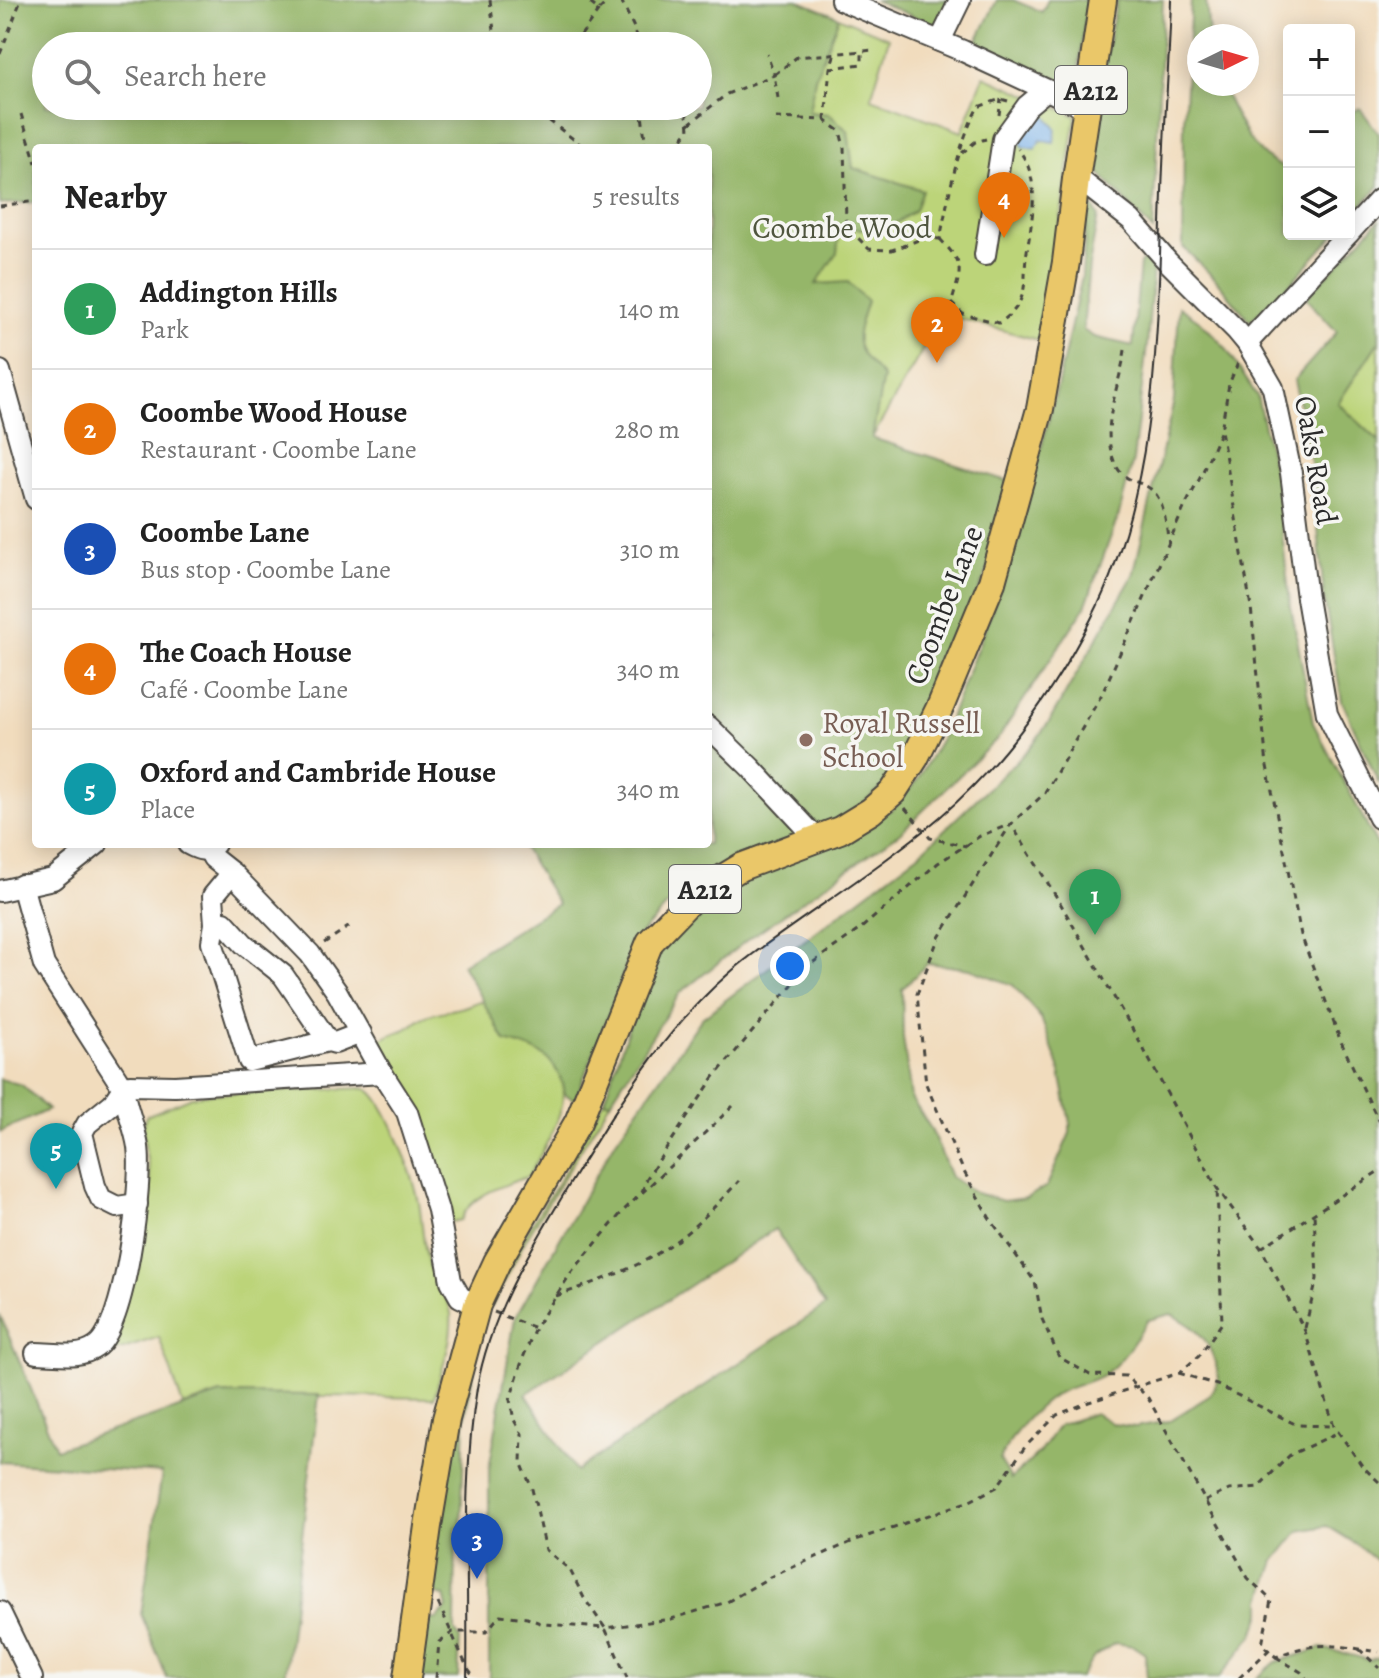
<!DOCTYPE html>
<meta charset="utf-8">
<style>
:root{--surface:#fff;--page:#f2f2f2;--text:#222;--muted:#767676;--line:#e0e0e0;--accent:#2563eb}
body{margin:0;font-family:Alegreya,serif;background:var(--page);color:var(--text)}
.controls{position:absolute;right:24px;top:24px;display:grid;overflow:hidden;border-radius:8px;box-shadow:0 4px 20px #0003}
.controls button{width:72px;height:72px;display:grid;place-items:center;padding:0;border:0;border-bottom:2px solid var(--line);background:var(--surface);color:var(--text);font:40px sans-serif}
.compass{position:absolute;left:1187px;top:24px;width:72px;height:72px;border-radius:50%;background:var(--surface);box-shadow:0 4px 20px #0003;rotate:85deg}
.you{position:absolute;left:790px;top:966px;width:28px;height:28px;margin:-20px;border:6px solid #fff;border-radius:50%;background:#1a73e8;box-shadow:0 0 0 12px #1a73e833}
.badge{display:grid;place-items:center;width:52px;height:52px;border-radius:50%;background:var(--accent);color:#fff;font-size:26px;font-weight:700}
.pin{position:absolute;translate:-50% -66px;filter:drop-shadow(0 2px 4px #0008)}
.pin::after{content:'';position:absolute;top:42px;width:28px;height:24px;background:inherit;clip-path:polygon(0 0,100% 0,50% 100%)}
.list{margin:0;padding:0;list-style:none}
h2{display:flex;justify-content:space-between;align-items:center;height:104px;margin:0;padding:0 32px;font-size:34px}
h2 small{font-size:26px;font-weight:400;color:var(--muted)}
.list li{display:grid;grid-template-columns:52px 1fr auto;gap:24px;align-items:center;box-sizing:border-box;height:120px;padding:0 32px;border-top:2px solid var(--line)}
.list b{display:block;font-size:30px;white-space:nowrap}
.list p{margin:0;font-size:26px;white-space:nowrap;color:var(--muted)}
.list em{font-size:26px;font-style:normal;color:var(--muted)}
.icon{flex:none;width:44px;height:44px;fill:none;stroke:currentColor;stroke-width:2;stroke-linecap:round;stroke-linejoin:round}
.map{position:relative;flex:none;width:1379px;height:1678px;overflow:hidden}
.search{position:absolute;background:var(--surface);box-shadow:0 4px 20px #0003;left:32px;top:32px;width:680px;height:88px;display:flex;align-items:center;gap:20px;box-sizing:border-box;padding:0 28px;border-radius:44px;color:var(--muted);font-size:30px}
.panel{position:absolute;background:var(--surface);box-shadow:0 4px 20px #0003;left:32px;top:144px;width:680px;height:704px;border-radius:8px}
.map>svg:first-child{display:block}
.green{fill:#bcd479;stroke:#748052;stroke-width:2}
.forest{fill:#95b669;stroke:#60704a;stroke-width:2;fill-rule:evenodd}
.water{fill:#79b1e9;stroke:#526e8a;stroke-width:2}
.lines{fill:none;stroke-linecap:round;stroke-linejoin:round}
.minor-casing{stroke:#494641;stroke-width:24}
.major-casing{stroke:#494641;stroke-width:30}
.path{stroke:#494641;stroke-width:3;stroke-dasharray:6 6;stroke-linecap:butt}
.minor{stroke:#fff;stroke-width:20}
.major{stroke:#eac769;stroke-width:26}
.tram{stroke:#2b2b2b;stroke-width:2}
.education-dot{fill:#8d6e63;stroke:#f6f6f2;stroke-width:3}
.labels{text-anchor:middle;stroke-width:7;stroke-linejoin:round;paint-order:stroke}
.shield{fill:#f6f6f2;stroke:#686867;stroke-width:2}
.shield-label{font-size:28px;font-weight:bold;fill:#2b2b2b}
.park-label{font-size:30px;fill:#4f553e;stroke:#f6f6f2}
.street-label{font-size:30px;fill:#2b2b2b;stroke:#f6f6f2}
.education-label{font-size:30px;fill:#785e54;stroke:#f6f6f2;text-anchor:start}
</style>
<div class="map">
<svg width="1379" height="1678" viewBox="0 0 1379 1678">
<rect width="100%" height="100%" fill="#f6f6f2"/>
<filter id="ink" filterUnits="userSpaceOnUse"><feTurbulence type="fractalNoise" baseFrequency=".0125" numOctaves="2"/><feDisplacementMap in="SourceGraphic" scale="16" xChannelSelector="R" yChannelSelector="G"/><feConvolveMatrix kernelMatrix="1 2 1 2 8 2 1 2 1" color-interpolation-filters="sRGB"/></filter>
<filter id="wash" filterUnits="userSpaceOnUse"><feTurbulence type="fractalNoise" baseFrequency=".006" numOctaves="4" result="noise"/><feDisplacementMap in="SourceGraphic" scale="32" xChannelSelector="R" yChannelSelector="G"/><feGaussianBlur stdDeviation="1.8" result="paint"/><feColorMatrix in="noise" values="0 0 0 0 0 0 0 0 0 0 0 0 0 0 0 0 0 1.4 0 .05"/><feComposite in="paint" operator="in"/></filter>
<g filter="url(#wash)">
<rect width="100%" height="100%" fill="#f1dcbd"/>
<g class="green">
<polygon points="426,0 797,0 889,38 871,98 962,132 984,76 1076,116 1042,341 943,314 872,438 925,698 708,148 698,106 698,46"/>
<polygon points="1379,341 1379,441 1338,403"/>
<path d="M477,1002H484L505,1041C515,1043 527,1045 536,1049C592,1079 549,1137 529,1176C506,1185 470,1194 461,1220L451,1222L429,1141L414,1102L379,1041C388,1034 398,1033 408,1028C416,1024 419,1018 429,1015C445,1010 461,1010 477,1002Z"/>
<path d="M366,1088C387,1099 414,1178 419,1203C423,1223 422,1245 429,1264C434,1281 449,1295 451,1314C453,1342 441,1371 434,1398L221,1394L183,1406L159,1337L99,1357V1352C119,1301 145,1250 150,1195C153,1169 138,1138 146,1116L192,1097L210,1094Z"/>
<polygon points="604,1100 610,1102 526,1239 492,1306 488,1304 501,1272 560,1179"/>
</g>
<g class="forest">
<path d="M0,0H797L839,17L815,78L809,112L829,114L848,131L853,168L922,190L915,210L883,232L840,226L837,253L816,284L848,282L867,301C853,345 852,344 883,377L872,438L1010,482L986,574L914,739L885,785L848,816L715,868L675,897L634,941L615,998L575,1100L565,1094C556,1055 541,1051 505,1041L462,964L558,904L521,844H708V641L717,637L708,626V148H36V202L0,204ZM46,46H698V106H46Z"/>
<polygon points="874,0 949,0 936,26"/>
<polygon points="997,0 1013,0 1042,12 1048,0 1087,0 1076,91 975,45"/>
<polygon points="1117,0 1163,0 1153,231 1092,165 1105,60"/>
<path d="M1191,0H1206L1209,36H1199V84H1220C1236,116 1252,159 1289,169V234H1335L1291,283L1250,321L1216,280L1183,247L1184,122Z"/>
<polygon points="1360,108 1379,134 1379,186 1349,219 1349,114"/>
<polygon points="1088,196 1098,216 1089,265 1083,330 1094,337 1133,346 1140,263 1154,254 1147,346 1133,460 1119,514 1085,607 999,737 901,832 747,940 680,993 610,1102 604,1100 647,973 663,942 706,902 745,879 893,809 916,782 943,735 985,629 1017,540 1057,388 1082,276"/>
<polygon points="1379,220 1379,341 1338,403 1379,441 1379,784 1342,701 1324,597 1313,472 1294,380 1337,332 1306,298"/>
<path d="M1179,307L1201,322L1225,347L1257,396L1276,480L1290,602L1313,723L1379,848V1563L1356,1544L1327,1526L1299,1531L1275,1561L1262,1599V1613L1254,1634L1219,1678H1147L1145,1654L1133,1646L1115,1643L1094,1657L1080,1678H489V1469L515,1318L615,1142L702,1018L920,853L1029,749L1049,722L1133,576L1174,400ZM928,963L970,969L1013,985L1041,1018L1059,1067L1070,1123V1133L1047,1186L1026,1198L1003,1201L976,1193L951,1177L931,1129L911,1098L903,1037L902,989ZM775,1229L825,1306L576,1471L526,1394ZM1171,1314C1202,1330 1212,1344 1219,1378L1209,1396L1169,1421L1135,1427L1113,1424L1095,1413L1059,1425L1039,1453L1011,1479L1000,1460C1009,1437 1033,1409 1055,1395C1070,1385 1090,1384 1106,1373C1124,1360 1136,1338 1148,1320Z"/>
<polygon points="0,1079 22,1085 48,1110 0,1132"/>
<polygon points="0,1315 56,1449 221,1394 319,1395 285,1678 167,1678 141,1614 162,1473 0,1462"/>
<polygon points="476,1355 465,1418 461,1527 456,1528 455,1631 460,1638 458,1678 414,1678 422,1620 437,1619 447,1608 444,1596 428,1592 451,1436"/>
<polygon points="1322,1648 1370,1660 1379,1657 1379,1678 1257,1678 1276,1662"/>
</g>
<polygon class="water" points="1034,109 1045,114 1056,129 1054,142 1041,140 1035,149 1023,147 1019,139 1023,126"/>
</g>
<g filter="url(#ink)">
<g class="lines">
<defs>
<g id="minor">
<polyline points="841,0 963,51 1088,109"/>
<polyline points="940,41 960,0"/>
<polyline points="1076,179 1084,183 1131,220 1168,262 1237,331 1247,343 1273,388 1291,473 1307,598 1327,714 1379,818"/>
<polyline points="1349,233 1379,200"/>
<polyline points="985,255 1003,139 1027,106 1045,91"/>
<polyline points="1247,343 1348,234"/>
<polyline points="0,371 36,499"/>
<polyline points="708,726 751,768 818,840"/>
<path d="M188,844C199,850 206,853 215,844"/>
<polyline points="209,850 213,858 232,873 310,954 337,992 382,1073 407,1112 438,1210 451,1281 460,1297 477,1305"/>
<path d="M22,885L44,965L123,1088C126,1109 135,1127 138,1147C143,1183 125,1328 96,1347C80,1359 55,1353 36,1353"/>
<polyline points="0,891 53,879 97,844"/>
<polyline points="215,924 213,896 232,873"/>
<polyline points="328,1041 249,1061 212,942 215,924 224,922 244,944 283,975 328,1041 335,1043 361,1033"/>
<polyline points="137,1204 117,1207 101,1199 95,1186 82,1133 87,1124 113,1103 123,1088 130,1085 175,1086 382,1073"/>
<polyline points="0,1612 32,1678"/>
</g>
<polyline id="major" points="407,1678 428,1526 446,1419 477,1305 497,1262 578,1122 650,942 695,895 741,867 840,830 871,811 893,792 915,758 941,705 992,582 1040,409 1066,262 1076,179 1103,0"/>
</defs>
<use href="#minor" class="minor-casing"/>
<use href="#major" class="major-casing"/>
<g class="path">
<polyline points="490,0 496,46"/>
<polyline points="621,0 635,30 636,46"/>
<polyline points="599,10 609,0"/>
<polyline points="574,45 599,10 586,0"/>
<polyline points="0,54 21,0"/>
<polyline points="830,68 862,64 862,50"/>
<polyline points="778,98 774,75 797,57 874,50"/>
<polyline points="530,106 585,148"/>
<polyline points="641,106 646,148"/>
<polyline points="21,114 36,163"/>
<polyline points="999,115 1001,99"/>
<path d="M776,118L825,120L840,131L844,147L846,222L850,230L869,249L892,250L924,238L940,239C949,195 957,146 978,107L1001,99L1008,101"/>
<polyline points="825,120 830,68 835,53"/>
<polyline points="689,124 727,94 774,75 767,54"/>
<polyline points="675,148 689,130 688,118 682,106"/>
<polyline points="962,153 975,142 986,139"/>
<polyline points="0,206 36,201"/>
<path d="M940,239C958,259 964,263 955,291C953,298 952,303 947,308"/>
<path d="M951,303L963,314L999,323C1008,317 1015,311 1020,301C1027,286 1024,273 1026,258C1031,222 1043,180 1018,149"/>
<path d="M1125,350C1120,385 1100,426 1114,461C1123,484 1139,479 1152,490C1165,501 1166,527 1169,543"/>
<polyline points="1238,363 1229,384 1221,430 1251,607 1267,766 1301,935 1341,1042 1379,1122"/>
<polyline points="905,808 930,838 966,846"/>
<polyline points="324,943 353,924"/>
<polyline points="733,1106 623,1211 571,1273 535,1328 523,1358 510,1400 514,1420 522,1434 521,1462 532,1489 546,1550 570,1570 584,1598 605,1628 671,1619 727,1602 770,1577 856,1540 970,1501 997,1487 1025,1447 1057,1415 1086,1403 1179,1373 1199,1356 1222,1323 1217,1188"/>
<polyline points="642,1192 647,1178 714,1077 808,966 860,929 938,863 980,836 1011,824 1045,793 1102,694 1185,506 1201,476 1221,430"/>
<polyline points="1261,1248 1379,1171"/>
<path d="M556,1296C597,1282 640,1268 676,1241C699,1224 719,1202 739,1181"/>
<polyline points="494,1312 535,1328"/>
<polyline points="1305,1328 1317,1279 1314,1213"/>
<polyline points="1179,1373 1217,1385 1297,1425 1334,1426"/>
<path d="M1379,1482L1363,1467L1334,1426L1305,1331L1261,1248L1217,1188L1142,1046L1059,901L1011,824L938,939L917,994L926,1084L963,1170L989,1217L1035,1282L1042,1319L1059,1357L1090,1375L1126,1376L1148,1398L1248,1578L1271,1600L1262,1645L1276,1657C1317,1639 1337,1646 1379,1652"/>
<polyline points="1205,1501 1229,1490 1258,1487 1290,1455 1337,1433"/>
<polyline points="464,1527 464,1523 483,1523 483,1526"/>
<polyline points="438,1603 467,1667 475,1678"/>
<polyline points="1359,1649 1379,1668"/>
<polyline points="1276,1657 1301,1672 1306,1678"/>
<polyline points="436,1678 439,1642 453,1632 486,1632 500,1615 527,1618 543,1624 605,1628 627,1678"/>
<polyline points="1239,1678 1271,1648"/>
</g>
<use href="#minor" class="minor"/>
<use href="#major" class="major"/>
<path class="tram" d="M467,1678C469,1582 461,1483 477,1388C490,1314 530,1251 568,1187C620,1102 672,1014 753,954C815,908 881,867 940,817C1004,762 1053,693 1091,619C1158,489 1157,335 1162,193C1164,129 1169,64 1171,0"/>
</g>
</g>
<circle class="education-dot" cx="806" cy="740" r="8"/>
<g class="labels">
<g class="shield">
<rect x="1055" y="66" width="72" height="48" rx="6"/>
<rect x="669" y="865" width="72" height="48" rx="6"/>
</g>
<g class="shield-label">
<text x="1091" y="100">A212</text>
<text x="705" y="899">A212</text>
</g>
<g class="park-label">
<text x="842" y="238">Coombe Wood</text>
</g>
<g class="street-label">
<text transform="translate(1316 460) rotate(80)" y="10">Oaks Road</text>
<text transform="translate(944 605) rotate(-69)" y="10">Coombe Lane</text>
</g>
<g class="education-label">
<text x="822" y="733">Royal Russell<tspan x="822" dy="34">School</tspan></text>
</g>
</g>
</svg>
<div class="controls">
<button>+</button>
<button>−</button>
<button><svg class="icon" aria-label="layers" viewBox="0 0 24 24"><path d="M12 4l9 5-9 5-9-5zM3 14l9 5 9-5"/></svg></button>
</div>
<svg class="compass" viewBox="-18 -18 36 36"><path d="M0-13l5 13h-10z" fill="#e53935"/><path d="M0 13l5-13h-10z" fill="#767676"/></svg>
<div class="you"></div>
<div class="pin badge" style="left:1095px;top:935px;background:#2e9e5b">1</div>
<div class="pin badge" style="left:937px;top:363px;background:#e8710a">2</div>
<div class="pin badge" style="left:477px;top:1579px;background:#1a4fb4">3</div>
<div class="pin badge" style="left:1004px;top:238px;background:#e8710a">4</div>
<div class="pin badge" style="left:56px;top:1189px;background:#0f9aa8">5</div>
<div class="search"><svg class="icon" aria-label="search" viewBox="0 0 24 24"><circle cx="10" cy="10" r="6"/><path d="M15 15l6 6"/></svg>Search here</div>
<section class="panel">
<h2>Nearby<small>5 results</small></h2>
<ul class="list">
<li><span class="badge" style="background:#2e9e5b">1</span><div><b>Addington Hills</b><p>Park</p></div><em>140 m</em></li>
<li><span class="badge" style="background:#e8710a">2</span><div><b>Coombe Wood House</b><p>Restaurant · Coombe Lane</p></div><em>280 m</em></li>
<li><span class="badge" style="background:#1a4fb4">3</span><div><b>Coombe Lane</b><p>Bus stop · Coombe Lane</p></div><em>310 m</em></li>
<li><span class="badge" style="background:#e8710a">4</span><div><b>The Coach House</b><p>Café · Coombe Lane</p></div><em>340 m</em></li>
<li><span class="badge" style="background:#0f9aa8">5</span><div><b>Oxford and Cambride House</b><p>Place</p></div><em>340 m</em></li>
</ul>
</section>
</div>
